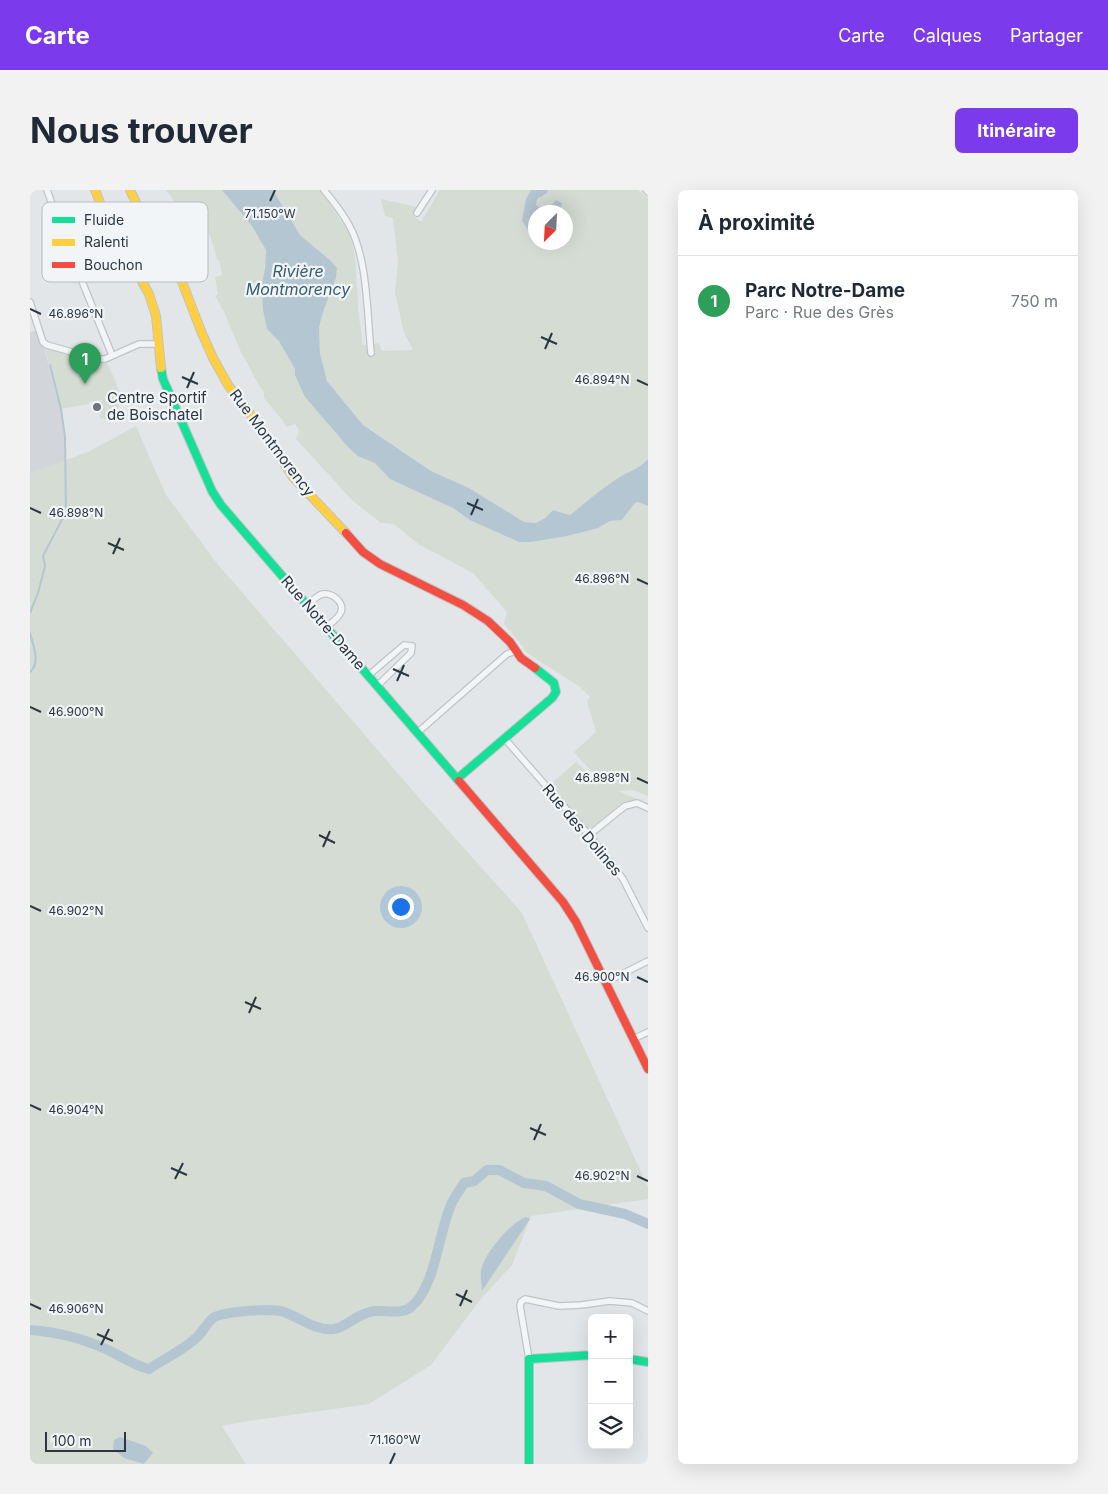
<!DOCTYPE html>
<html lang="fr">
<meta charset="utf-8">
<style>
:root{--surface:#fff;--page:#f2f2f3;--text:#1f2937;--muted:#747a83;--line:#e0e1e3;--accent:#7c3aed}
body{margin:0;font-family:Inter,sans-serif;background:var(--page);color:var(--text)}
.controls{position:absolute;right:15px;bottom:15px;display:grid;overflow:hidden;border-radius:8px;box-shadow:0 5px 20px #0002}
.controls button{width:45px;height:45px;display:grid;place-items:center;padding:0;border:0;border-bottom:1px solid var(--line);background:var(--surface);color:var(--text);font:25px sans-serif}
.compass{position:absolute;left:498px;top:15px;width:45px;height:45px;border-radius:50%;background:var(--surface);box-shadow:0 5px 20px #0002;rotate:204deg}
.scale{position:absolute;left:15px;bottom:12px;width:81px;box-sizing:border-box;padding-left:5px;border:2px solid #2b3640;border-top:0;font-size:14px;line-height:18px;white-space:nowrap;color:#2b3640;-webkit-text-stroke:4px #f1f5f7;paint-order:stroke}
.you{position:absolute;left:370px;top:716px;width:18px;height:18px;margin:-12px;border:4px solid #fff;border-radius:50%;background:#1a73e8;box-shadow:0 0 0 8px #1a73e833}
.badge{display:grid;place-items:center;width:32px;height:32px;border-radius:50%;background:var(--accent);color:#fff;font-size:16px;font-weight:700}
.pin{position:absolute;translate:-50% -41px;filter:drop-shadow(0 1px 2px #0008)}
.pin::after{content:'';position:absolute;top:26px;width:18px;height:15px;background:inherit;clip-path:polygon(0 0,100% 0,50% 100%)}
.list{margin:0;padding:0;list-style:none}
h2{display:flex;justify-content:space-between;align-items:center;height:65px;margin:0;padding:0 20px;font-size:21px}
h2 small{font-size:16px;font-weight:400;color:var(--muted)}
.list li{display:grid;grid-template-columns:32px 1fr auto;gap:15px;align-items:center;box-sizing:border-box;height:90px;padding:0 20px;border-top:1px solid var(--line)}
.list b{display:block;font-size:19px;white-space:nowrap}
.list p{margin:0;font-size:16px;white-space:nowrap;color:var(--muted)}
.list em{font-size:16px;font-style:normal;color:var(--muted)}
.icon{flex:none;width:28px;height:28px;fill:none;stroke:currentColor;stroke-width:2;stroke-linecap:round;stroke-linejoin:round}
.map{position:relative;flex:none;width:618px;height:1274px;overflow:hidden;border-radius:8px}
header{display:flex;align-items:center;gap:30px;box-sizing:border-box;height:70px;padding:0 25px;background:var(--accent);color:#fff}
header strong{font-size:24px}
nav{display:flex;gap:28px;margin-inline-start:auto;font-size:18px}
.intro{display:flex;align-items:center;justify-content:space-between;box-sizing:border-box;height:120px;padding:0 30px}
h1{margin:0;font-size:35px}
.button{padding:12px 22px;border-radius:8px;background:var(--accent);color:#fff;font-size:18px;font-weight:700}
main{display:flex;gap:30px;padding:0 30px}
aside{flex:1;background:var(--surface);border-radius:8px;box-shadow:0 5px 20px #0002}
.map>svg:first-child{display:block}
.built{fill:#d2d6db}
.green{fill:#d5dcd4;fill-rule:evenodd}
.water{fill:#b4c6d1}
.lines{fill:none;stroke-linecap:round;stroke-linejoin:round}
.stream{stroke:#b4c6d1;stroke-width:2}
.river{stroke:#b4c6d1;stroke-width:10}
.street-casing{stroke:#c1c4c6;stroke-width:8}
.fast-casing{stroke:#c1c4c6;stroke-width:10}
.slow-casing{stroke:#c1c4c6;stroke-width:10}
.jam-casing{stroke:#c1c4c6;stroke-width:10}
.street{stroke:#f2f4f5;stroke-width:5.5}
.fast{stroke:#16e098;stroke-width:8}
.slow{stroke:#ffcf43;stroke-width:8}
.jam{stroke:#f24e42;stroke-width:8}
.ticks{fill:none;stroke:#2b3640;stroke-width:2}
.poi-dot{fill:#6b747b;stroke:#f1f5f7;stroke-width:2}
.labels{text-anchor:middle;stroke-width:4.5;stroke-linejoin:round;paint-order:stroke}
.poi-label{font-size:15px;fill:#2b3640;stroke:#f1f5f7;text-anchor:start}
.street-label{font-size:15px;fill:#2b3640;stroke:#f1f5f7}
.water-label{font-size:16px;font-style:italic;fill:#385b71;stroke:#f1f5f7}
.key{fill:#f1f5f7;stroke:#b6bcc0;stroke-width:1}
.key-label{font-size:14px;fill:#2b3640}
.ticks-label{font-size:12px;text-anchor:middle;fill:#2b3640;stroke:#f1f5f7;stroke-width:4.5;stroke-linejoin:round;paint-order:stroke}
</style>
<header>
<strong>Carte</strong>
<nav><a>Carte</a><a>Calques</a><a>Partager</a></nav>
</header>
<div class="intro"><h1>Nous trouver</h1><a class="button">Itinéraire</a></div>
<main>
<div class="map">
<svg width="618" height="1274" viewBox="0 0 618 1274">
<rect width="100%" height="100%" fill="#e3e6e8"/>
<polygon class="built" points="9,140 31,219 35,247 35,272 0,283 0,142"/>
<g class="green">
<path d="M136,0H192L222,35L236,60L234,84L259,168L264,177L361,280L530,346L567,338L580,331L592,330L604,314L608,312L618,316V606L603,600L588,601L609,610L560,650L515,599L546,572L566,590L572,593L544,562L566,542L557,511L560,507L550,497L497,463L490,453L474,434L477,422L443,383L388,354L364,334L351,333L322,310L266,249L269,240L265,234L257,237C250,226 242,218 234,208V202L228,194L214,167H213L194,122L185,106L188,104L185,87L192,85L189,70H187C182,48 176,33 162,15L152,22Z"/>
<path d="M243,0H290L320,44L325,67L329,127L333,155L349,153L352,161L383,160L374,143L365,102L368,72L363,28L355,26L351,9L387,17L383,26L391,32L410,0H608L618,8V269C610,278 598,282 588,288C571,299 555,312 540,325L523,320L515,328L506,333L494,332L439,298L401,281L333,235L297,191L290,163L289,138L292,125L306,88L307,78L301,71L270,45ZM506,22H536V52H506Z"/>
<path d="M13,152L19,159L75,169C84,188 99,212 81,230L70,228L71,210L59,212V214L31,219Z"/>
<polygon points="106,236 136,305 186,372 383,601 492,723 618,997 618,1009 501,1026 482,1075 450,1110 401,1175 339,1214 212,1232 192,1236 216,1274 0,1274 0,283 58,262"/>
</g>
<g class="water">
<path d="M192,0H243L270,45L301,71L307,78L306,88L292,125L289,138L290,163L297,191L333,235L401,281L439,298L494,332L506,333L515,328L523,320L540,325C556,312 571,299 588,288C598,282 610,278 618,269V316L608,312L604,314L592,330L580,331L568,338L537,346L501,352H489L440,330L423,318L360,289L345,273L328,266L319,258L275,207L265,185V179L249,151L237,139L233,120L232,96L235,77L236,60L222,36Z"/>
<polygon points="501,0 518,0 517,3 507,9 506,15 511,19 517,20 526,10 532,13 530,22 506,22 505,42 498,40 492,31 496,9"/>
<path d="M496,1027L500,1029L452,1101C452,1094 449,1084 452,1077C456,1062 481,1032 496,1027Z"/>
<polygon points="90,1247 116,1256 123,1263 114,1274 94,1268 83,1259 84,1250"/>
</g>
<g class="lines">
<g class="stream">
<polyline points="0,423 8,403 15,376 13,366 36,322 35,247 31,219 20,175"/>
<path d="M0,443C3,455 11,473 0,482"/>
</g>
<path class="river" d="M0,1140C28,1142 55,1149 80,1161C93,1167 104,1176 119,1179C134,1169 152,1161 166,1148C172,1143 177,1133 183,1128C194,1121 243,1118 254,1122C271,1128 285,1141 304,1139C314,1139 327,1123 344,1121C356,1120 371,1125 381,1117C406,1096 408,1044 421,1015C424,1007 430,1000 434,993L444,991L457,980H469L494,993L516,996L549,1014L595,1024L618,1034"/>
<defs>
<g id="street">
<polyline points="17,0 34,47 82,165"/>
<path d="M294,0C303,11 312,22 319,35C338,69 337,124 341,163"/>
<polyline points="616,0 618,2"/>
<polyline points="387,23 402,0"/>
<polyline points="0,112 13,152 17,155 67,169 75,169 109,154 128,154"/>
<path d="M277,415C281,412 286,407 290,405C300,400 315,412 311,422C308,429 301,433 296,437"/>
<polyline points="339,485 374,455 382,456 381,463 347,496"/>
<polyline points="387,543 477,464 486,461"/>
<polyline points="475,549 559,645 593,689 618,738"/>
<polyline points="559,645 595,616 607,613 618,618"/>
<polyline points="576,792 618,771"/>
<polyline points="603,849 618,842"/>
<polyline points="499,1169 490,1116 491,1112 495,1109 529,1116 551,1115 580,1111 602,1113 618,1121"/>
</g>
<g id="fast">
<polyline points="131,178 133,189 182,301 191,315 429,591"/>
<polyline points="427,589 522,508 526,502 524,493 505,478"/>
<polyline points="599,1169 618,1172"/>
<polyline points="499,1274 499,1169 562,1165"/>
</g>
<g id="slow">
<polyline points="65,0 74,23 119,104 126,126 131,178"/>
<polyline points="100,0 108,17 149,84 171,141 183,168 198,195 228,234 263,287 316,343"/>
</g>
<g id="jam">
<polyline points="316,343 333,362 350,374 433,415 458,431 480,452 491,468 505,478"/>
<polyline points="429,591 533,712 546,732 618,879"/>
</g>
</defs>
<use href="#street" class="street-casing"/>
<use href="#fast" class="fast-casing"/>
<use href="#slow" class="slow-casing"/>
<use href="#jam" class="jam-casing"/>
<use href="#street" class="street"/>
<use href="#fast" class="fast"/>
<use href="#slow" class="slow"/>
<use href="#jam" class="jam"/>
</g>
<path class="ticks" d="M240,11L245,0M0,119L11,124M511,147L527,154M515,159L522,143M152,187L168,194M607,190L618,195M157,198L164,182M437,313L453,320M0,318L11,323M441,325L448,309M78,353L94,360M83,364L90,348M607,389L618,394M363,479L379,486M367,491L374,475M0,517L11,522M607,588L618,593M289,645L305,653M293,657L300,641M0,716L11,721M607,787L618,792M215,812L231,819M219,823L226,807M0,915L11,920M500,938L516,945M504,950L511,934M141,978L157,985M607,986L618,991M145,989L153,973M426,1104L442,1112M0,1114L11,1119M430,1116L437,1100M67,1144L83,1151M71,1155L79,1139M360,1274L365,1263"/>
<circle class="poi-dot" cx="67" cy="217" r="5"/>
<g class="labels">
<g class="poi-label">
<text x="77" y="213">Centre Sportif<tspan x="77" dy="17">de Boischatel</tspan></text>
</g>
<g class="street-label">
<text transform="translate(242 253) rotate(53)" y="5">Rue Montmorency</text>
<text transform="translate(293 433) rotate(49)" y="5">Rue Notre-Dame</text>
<text transform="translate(552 640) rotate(50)" y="5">Rue des Dolines</text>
</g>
<g class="water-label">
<text x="268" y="87">Rivière<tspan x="268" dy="18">Montmorency</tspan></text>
</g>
</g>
<rect x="12" y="12" width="166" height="80" rx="8" class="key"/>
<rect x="22" y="27" width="23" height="6" fill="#16e098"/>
<rect x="22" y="49" width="23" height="7" fill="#ffcf43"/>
<rect x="22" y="72" width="23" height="6" fill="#f24e42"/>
<g class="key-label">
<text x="54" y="35">Fluide</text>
<text x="54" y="57">Ralenti</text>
<text x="54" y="80">Bouchon</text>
</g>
<g class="ticks-label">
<text x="240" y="28">71.150°W</text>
<text x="46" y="128">46.896°N</text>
<text x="572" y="194">46.894°N</text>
<text x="46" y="327">46.898°N</text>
<text x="572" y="393">46.896°N</text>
<text x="46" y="526">46.900°N</text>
<text x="572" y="592">46.898°N</text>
<text x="46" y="725">46.902°N</text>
<text x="572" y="791">46.900°N</text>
<text x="46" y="924">46.904°N</text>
<text x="572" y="990">46.902°N</text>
<text x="46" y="1123">46.906°N</text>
<text x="365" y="1254">71.160°W</text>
</g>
</svg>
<div class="controls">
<button>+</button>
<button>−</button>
<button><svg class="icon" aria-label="layers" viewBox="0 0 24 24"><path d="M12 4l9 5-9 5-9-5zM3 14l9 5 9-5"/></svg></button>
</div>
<svg class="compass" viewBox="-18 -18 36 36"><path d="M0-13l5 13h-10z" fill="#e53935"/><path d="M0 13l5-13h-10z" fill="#747a83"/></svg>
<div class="scale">100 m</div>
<div class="you"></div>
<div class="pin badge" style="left:55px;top:194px;background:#2e9e5b">1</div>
</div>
<aside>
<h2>À proximité<small></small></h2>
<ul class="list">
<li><span class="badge" style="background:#2e9e5b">1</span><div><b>Parc Notre-Dame</b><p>Parc · Rue des Grès</p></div><em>750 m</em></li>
</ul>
</aside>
</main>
